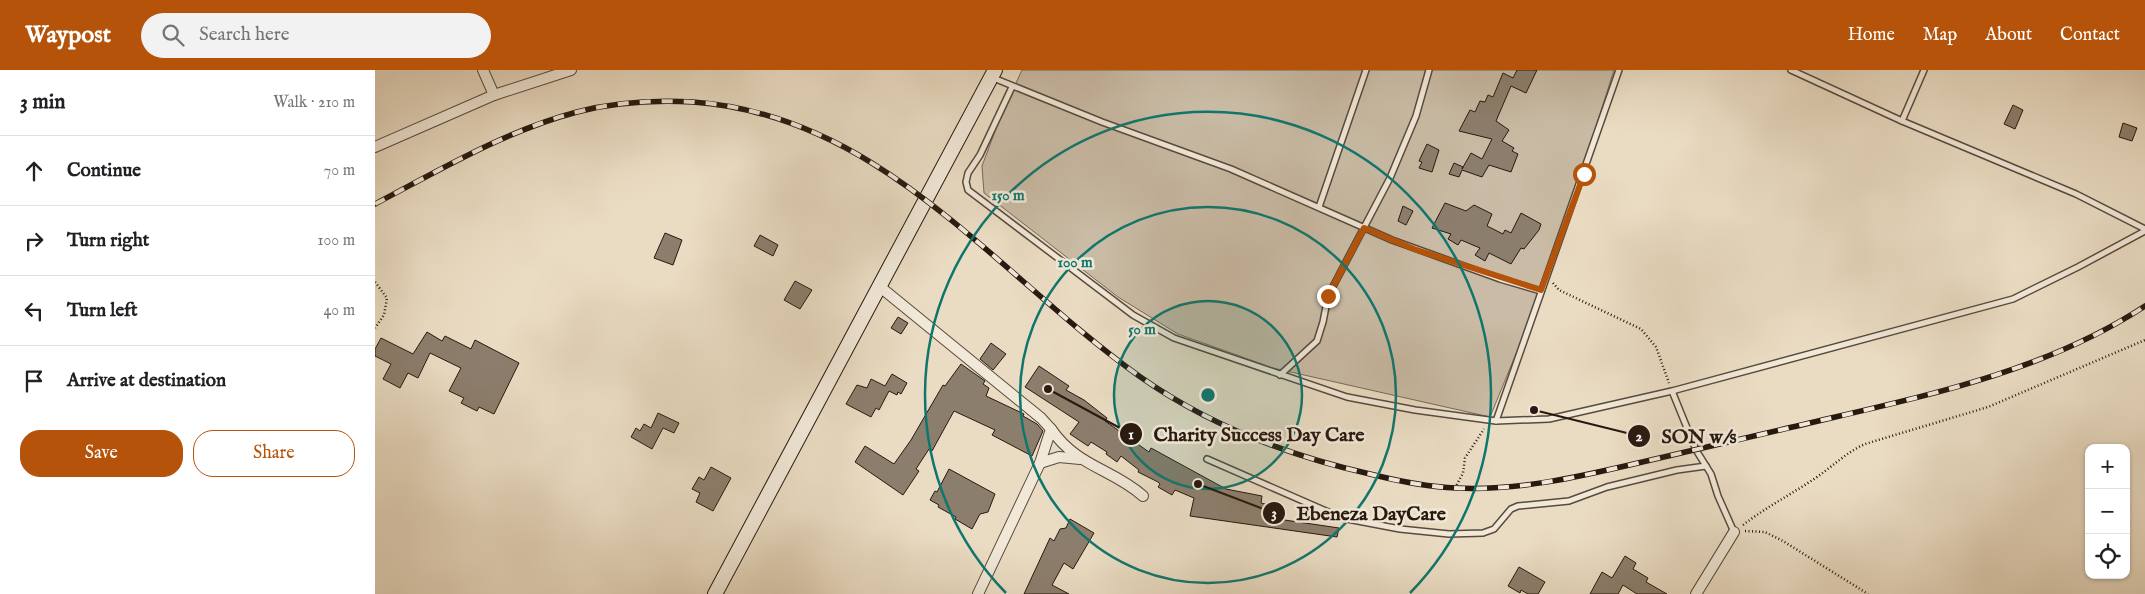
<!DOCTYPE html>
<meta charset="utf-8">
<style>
:root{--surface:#fff;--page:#f2f2f2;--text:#202124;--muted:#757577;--line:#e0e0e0;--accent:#b45309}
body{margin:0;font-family:"IM FELL English",serif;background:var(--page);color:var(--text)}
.controls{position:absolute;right:15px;bottom:15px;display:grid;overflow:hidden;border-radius:10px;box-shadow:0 1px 4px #0004}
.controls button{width:45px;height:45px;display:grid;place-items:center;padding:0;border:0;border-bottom:1px solid var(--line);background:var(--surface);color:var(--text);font:25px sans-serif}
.stop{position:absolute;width:15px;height:15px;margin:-11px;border:4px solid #b45309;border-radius:50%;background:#fff}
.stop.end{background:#b45309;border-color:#fff;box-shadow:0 1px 5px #0008}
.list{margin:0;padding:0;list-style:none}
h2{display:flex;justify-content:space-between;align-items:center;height:65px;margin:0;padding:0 20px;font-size:21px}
h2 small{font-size:16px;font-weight:400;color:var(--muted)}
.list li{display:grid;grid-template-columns:32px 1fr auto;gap:15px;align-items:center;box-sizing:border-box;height:70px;padding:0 20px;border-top:1px solid var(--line)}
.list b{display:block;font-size:19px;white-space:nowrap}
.list em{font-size:16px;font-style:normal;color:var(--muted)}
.actions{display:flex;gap:10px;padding:15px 20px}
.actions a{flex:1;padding:11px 0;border:1px solid var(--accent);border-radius:20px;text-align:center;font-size:18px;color:var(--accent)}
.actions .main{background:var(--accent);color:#fff}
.icon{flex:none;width:28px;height:28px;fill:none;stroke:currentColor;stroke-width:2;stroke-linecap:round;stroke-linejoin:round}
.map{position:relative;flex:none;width:1770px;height:524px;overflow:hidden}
header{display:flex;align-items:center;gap:30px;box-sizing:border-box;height:70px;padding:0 25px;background:var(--accent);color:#fff}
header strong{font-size:24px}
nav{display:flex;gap:28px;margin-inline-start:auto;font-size:18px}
.search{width:350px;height:45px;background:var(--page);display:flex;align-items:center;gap:12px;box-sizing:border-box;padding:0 18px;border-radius:28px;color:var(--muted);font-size:19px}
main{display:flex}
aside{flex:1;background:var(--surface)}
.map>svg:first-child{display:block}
.green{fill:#c9bba5;stroke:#786a5a}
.building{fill:#8c7e6d;stroke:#271910}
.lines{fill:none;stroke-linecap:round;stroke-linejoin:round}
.lane-casing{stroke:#584a3d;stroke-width:8}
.street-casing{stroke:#584a3d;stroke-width:12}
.secondary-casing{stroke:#271910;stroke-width:16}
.path{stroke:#271910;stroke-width:2.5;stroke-dasharray:1 2.5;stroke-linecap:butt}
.lane{stroke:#f1e8d8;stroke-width:5}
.street{stroke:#f1e8d8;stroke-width:10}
.secondary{stroke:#f1e8d8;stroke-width:14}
.rail-casing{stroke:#271910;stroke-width:5.5}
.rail{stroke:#f1e8d8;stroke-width:4;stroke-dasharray:11;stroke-linecap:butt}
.route{stroke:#b45309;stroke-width:6}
.ring{fill:none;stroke:#0f766e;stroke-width:2.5}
.centre{fill:#0f766e;stroke:#f1e8d8;stroke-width:2.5}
.ring-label{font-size:15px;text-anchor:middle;font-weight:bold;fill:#0f766e;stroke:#f1e8d8;stroke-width:5;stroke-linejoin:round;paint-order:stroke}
.leader{fill:none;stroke:#271910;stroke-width:2}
.callout-dot{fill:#271910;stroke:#f1e8d8;stroke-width:2}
.mark-label{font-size:15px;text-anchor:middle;font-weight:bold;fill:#fff}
.callout-label{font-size:20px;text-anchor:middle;font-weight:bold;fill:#271910;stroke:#f1e8d8;stroke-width:5;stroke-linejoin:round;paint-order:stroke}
</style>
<header>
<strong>Waypost</strong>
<div class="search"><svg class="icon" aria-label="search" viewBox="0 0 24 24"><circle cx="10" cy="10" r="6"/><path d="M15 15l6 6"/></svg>Search here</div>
<nav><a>Home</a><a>Map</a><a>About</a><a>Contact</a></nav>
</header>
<main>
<aside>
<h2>3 min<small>Walk · 210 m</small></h2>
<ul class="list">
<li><svg class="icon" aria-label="ahead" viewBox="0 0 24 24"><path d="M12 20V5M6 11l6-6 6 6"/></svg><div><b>Continue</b></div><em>70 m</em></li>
<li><svg class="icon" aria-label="right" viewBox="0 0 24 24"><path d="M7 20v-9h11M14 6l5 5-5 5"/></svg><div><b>Turn right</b></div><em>100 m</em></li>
<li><svg class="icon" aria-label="left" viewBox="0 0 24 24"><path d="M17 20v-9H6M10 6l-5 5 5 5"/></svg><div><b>Turn left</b></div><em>40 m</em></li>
<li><svg class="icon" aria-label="arrive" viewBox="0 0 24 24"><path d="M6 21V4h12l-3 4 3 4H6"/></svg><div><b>Arrive at destination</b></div></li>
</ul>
<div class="actions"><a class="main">Save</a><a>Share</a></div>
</aside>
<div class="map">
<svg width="1770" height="524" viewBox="0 0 1770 524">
<rect width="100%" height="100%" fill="#eadcc3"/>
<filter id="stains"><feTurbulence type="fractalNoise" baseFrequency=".004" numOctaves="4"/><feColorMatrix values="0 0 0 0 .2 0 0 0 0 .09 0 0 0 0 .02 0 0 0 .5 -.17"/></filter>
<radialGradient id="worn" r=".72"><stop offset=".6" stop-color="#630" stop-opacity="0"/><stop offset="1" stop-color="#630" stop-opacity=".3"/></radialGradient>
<polygon class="green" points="647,0 1239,0 1175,201 1115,347 898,298 803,264 743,227 609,123 607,96 625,48"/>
<g class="building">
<polygon points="1142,0 1162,0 1151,23 1136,16 1121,51 1134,60 1127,71 1139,78 1137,81 1143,84 1136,102 1114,95 1107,107 1087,100 1084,107 1074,104 1079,93 1088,97 1087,99 1096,83 1107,89 1117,69 1084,61 1095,40 1100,42 1105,31 1110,32 1113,25 1118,27 1128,3 1138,8"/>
<polygon points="1638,35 1648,40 1640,59 1629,54"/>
<polygon points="1748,53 1762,58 1757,71 1744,67"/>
<polygon points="1052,74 1064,80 1057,102 1044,98 1047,92 1044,91"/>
<polygon points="1070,133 1091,141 1099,135 1117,144 1112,156 1128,164 1130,160 1136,163 1146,143 1166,154 1164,160 1149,179 1146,178 1136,194 1114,183 1110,191 1100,185 1105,178 1086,170 1083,175 1073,169 1076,164 1057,158"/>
<polygon points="1028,136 1038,141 1031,155 1023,151"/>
<polygon points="290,163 307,170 298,195 279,188"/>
<polygon points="385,165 403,175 398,186 379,176"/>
<polygon points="420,211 437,220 425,239 409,230"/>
<polygon points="523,247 533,253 526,264 516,258"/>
<polygon points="52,262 67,271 70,266 96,279 100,270 144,293 119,344 104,337 102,341 86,333 89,328 74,321 86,298 55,283 43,308 33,303 25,318 8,309 16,294 0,286 0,279 6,268 38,284"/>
<polygon points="616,273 631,284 618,300 605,289"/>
<polygon points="586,294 610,311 608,314 614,318 611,326 649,344 648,346 662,354 668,361 657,386 617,365 620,360 579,341 557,381 554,379 541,399 544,401 528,425 480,392 490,376 519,394 536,370 568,315 570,316"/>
<polygon points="664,296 694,316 691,320 709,330 732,348 730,351 774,382 776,378 851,419 887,426 886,433 898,436 896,448 964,458 962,467 815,446 819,428 800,420 797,425 783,417 785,414 783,412 763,402 764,400 746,386 742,392 731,384 732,382 716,372 713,376 695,364 704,352 650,317"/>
<polygon points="517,304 532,313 526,324 523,322 522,325 514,321 504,340 501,338 496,347 471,334 482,315 492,318 496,309 510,316"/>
<polygon points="283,343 304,353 299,363 288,358 277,379 256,367 261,358 265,361 269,354 276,358"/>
<polygon points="336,397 356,408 338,441 321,432 325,423 317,419 324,407 329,410"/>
<polygon points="574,399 620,424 613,442 605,444 597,459 580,449 581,447 563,437 564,435 555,430 560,421 562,422"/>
<polygon points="695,449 719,463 698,499 689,493 677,515 694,524 649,524 675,468 679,471 685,459 691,458"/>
<polygon points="1250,486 1261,493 1258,499 1273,508 1271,512 1292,524 1262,524 1248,515 1243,524 1215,524 1227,502 1237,508"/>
<polygon points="1144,497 1170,512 1163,524 1153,524 1146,520 1145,523 1133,516"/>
</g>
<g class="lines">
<defs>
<g id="lane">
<polyline points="1416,0 1527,51 1701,124 1770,159"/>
<polyline points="616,7 727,52 856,99 1017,170 1125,209 1166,221"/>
<polyline points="637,17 605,85 593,103 591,112 593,120 758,245 799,268 972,327 1040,340 1121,351 1174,349 1297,321 1638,229 1703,197 1770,161"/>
<polyline points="1527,51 1549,0"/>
<polyline points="944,137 991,0"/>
<polyline points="905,305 942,271 948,252 953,226 1015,108 1041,46 1054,0"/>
<polyline points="1297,321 1321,380 1336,404 1343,426 1359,462"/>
<polyline points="1121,351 1244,0"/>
<polyline points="832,389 967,448 1025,459 1074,464 1108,463 1119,459 1136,439 1143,436 1194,431 1232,417 1302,400 1331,396"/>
</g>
<g id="street">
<polyline points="108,0 119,25"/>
<polyline points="0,77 119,25 196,0"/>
<polyline points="504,216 666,348 676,359 665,393 603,524"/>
<path d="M676,359C702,397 738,399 768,426"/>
<polyline points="665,393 684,387 705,389"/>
<polyline points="1321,524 1359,462"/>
</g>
<polyline id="secondary" points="340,524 620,0"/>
</defs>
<use href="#lane" class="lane-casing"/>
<use href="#street" class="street-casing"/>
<use href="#secondary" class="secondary-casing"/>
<g class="path">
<polyline points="0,212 12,228 9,245 0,258"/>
<polyline points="1178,213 1184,220 1266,259 1281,277 1294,313"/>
<polyline points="1080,418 1088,403 1090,388 1109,359"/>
<path d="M1368,455C1390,438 1413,426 1436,411C1455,399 1470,383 1490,374L1613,337L1770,270"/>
<polyline points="1370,461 1390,462 1408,471 1493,524"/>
</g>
<use href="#lane" class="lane"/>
<use href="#street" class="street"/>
<use href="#secondary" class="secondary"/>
<defs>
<path id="rail" d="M0,134C65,100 130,61 202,42C240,32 280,30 318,32C506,45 621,204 764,306C832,354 914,386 995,404C1023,411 1053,417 1081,418C1143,421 1203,407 1263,393C1310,382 1358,371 1405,360C1529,330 1662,307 1770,236"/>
</defs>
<use href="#rail" class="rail-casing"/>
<use href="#rail" class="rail"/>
</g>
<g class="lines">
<polyline class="route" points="953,226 989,158 1039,179 1166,220 1209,104"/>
</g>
<circle cx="833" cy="325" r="94" fill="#0f766e" fill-opacity=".12"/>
<g class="ring">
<circle cx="833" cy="325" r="94"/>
<circle cx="833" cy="325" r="188"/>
<path d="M631 523A283 283 0 1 1 1035 523"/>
</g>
<circle cx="833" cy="325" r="8" class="centre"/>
<g class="ring-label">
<text x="633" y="130">150 m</text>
<text x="700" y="197">100 m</text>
<text x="767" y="264">50 m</text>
</g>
<path class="leader" d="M673 319L756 364M1159 340L1264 366M823 414L899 443"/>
<g class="callout-dot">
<circle cx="673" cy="319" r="5"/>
<circle cx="1159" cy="340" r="5"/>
<circle cx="823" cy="414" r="5"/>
<circle cx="756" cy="364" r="12"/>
<circle cx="1264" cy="366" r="12"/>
<circle cx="899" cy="443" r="12"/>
</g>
<g class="mark-label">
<text x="756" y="369">1</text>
<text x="1264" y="371">2</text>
<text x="899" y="448">3</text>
</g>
<g class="callout-label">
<text x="884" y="371">Charity Success Day Care</text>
<text x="1324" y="373">SON w/s</text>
<text x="996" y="450">Ebeneza DayCare</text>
</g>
<rect width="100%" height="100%" filter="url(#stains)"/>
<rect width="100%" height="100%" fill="url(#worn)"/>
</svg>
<div class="controls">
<button>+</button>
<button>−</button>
<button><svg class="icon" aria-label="locate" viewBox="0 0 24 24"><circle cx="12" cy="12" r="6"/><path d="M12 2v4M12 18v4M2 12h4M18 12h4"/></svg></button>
</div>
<div class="stop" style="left:1209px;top:104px"></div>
<div class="stop end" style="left:953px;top:226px"></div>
</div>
</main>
